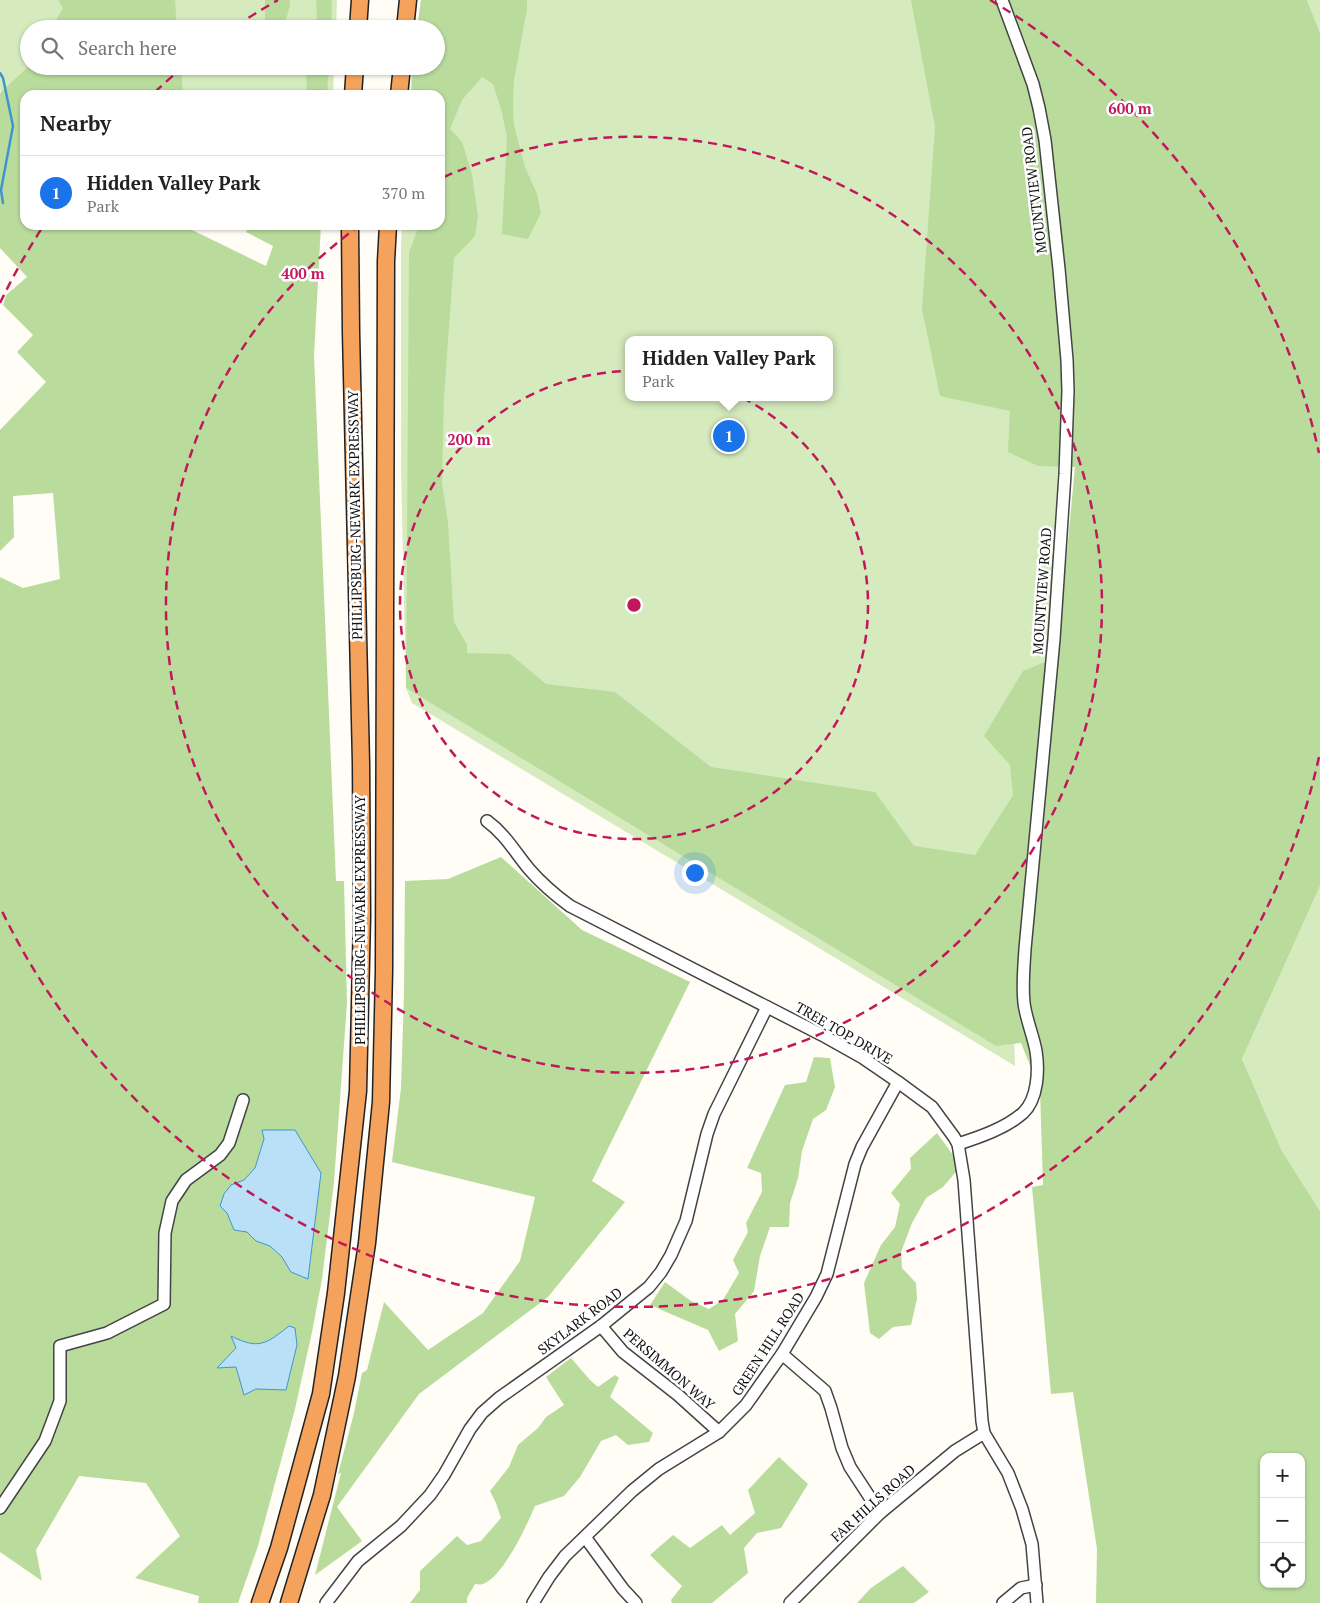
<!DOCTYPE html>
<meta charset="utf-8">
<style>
:root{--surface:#fff;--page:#f2f2f2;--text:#222;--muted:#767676;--line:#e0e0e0;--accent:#1a73e8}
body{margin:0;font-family:"PT Serif",serif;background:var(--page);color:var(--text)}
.controls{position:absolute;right:15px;bottom:15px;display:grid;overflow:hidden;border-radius:10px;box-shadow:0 1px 4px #0004}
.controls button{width:45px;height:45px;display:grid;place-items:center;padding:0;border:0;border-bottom:1px solid var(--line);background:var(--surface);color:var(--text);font:25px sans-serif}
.you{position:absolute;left:694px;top:872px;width:18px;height:18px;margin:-12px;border:4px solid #fff;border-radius:50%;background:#1a73e8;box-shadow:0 0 0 8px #1a73e833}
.badge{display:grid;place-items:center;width:32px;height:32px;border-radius:50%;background:var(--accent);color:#fff;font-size:16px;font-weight:700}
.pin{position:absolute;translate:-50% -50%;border:2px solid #fff;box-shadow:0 1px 5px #0006}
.popup{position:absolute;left:625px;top:336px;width:208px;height:65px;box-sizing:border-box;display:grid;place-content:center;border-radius:10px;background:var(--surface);filter:drop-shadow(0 1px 4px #0005);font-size:16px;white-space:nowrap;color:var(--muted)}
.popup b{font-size:19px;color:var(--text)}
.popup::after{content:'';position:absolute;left:50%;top:100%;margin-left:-10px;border:10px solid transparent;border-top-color:var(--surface)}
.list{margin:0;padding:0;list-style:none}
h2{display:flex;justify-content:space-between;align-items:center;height:65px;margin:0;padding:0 20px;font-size:21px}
h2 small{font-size:16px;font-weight:400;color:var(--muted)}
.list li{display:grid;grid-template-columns:32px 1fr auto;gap:15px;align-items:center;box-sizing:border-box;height:75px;padding:0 20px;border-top:1px solid var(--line)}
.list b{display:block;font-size:19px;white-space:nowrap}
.list p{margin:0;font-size:16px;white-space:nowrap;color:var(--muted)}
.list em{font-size:16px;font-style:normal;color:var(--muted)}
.icon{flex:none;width:28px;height:28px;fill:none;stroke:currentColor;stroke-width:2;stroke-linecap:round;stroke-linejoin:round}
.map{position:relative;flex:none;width:1320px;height:1603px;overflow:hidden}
.search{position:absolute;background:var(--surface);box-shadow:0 1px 4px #0004;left:20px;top:20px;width:425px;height:55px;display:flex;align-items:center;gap:12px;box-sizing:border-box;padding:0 18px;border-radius:28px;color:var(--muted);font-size:19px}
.panel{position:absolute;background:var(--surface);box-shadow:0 1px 4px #0004;left:20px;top:90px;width:425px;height:140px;border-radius:15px}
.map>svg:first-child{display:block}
.green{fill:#d5ebbd;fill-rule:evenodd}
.forest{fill:#b9dc9c;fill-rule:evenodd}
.water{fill:#b9e0f7;stroke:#3f96cf}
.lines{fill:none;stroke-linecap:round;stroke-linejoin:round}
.stream{stroke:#3f96cf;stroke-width:2.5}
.minor-casing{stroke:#444;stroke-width:14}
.highway-casing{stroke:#222;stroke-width:19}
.minor{stroke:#fff;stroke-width:11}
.highway{stroke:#f5a25d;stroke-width:16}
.ring{fill:none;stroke:#c2185b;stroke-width:2.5;stroke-dasharray:9 6}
.labels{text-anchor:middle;stroke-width:5;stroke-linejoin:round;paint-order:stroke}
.street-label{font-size:14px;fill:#111;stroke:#fff}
.centre{fill:#c2185b;stroke:#fff;stroke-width:2.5}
.ring-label{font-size:15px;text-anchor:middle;font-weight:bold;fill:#c2185b;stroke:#fff;stroke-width:5;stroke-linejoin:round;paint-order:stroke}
</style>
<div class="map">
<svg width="1320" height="1603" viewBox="0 0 1320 1603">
<rect width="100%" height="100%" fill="#fffdf5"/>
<g class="green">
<polygon points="0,0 337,0 336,29 29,29 29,66 334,66 333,95 25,95 25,124 0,90"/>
<path d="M421,0H995L1060,430L1049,639L1014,1033L1015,1066L412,703L406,688L401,470V249L402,225H440V95H410L412,66H436V29H417ZM629,340H829V397H629Z"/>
<polygon points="1307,0 1320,0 1320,33"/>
<polygon points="1320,886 1320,1211 1282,1151 1242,1059"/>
</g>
<g class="forest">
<polygon points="58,0 175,0 177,29 51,29 63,8"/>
<polygon points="265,0 290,0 290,6 283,29 265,29"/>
<polygon points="316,0 332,0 331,29 312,29 317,18"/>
<path d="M421,0H527V9L514,80L513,105L514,125L525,167L537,194L541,213L528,239L502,234L507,137L501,109L493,84L482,77L462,100L450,129L462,142L472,174L478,217L475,236L454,258L444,397L442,483L448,523L454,622L467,645V653L510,654L546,684L615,692L711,767L875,792L914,846L975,855L1013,795L1010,765L984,736L1023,671L1057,657L1075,467L1038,466L1008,452L1010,411L940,396L922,309L935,127L911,0H1307L1320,33V886L1242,1059L1282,1151L1320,1211V1603H1096L1097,1549L1073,1392L1051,1394L1032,1187L1043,1185L1040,1090L1021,1043L996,1046L406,688L409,253L419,225H440V95H412V66H436V29H417ZM1264,1457H1301V1584H1264Z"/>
<polygon points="29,66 181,66 183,95 25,95 25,225 186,225 186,227 266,266 273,246 246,232 250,225 321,225 314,356 336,881 344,881 347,1003 334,1182 322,1279 312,1332 295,1409 258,1546 238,1603 198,1603 199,1596 135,1578 180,1536 146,1483 79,1476 36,1550 42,1581 0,1552 0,577 23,588 60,579 53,493 13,496 14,537 0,551 0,430 46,382 17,352 33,335 3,305 6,295 27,277 0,248 0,93"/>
<polygon points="306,66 329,66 327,95 307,95"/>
<polygon points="501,857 582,930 690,982 592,1181 625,1202 548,1297 419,1394 337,1507 362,1541 315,1575 341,1473 338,1474 354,1413 362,1373 367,1370 384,1302 428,1350 483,1313 520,1261 535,1197 392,1162 401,1088 404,993 405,881 448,879"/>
<polygon points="814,1057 830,1058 835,1087 826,1110 813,1119 802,1151 798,1178 790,1203 789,1227 770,1227 760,1256 754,1291 735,1314 738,1341 719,1351 708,1330 650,1305 665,1282 691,1301 709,1309 723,1300 739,1273 733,1260 748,1232 746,1223 762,1192 761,1173 747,1168 785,1085 806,1082"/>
<polygon points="937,1133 961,1166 943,1187 926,1198 912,1223 901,1252 902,1268 916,1283 917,1299 911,1325 893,1327 879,1339 870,1333 864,1283 881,1245 895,1227 900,1204 891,1193 911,1169 910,1158"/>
<path d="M571,1358L590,1380L598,1387L615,1375L619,1378L610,1397L653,1433L649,1442L628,1445L616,1435L601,1441L580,1477L564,1496L535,1506C527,1525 503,1577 483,1584C481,1585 478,1584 475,1584L467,1598V1603H410L420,1590V1571L457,1536L467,1545L481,1541L501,1518L496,1503L490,1491L509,1467L518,1445L538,1428L546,1417L564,1405L546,1377Z"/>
<polygon points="779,1457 808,1484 781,1528 757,1533 744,1548 748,1573 712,1603 672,1603 671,1600 682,1586 650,1555 673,1535 690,1548 722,1525 730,1535 755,1513 748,1490"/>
<polygon points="903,1566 929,1592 914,1603 857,1603 871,1588"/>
</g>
<g class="water">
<polygon points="262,1130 295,1130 321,1173 308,1279 291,1272 282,1257 270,1246 256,1241 247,1232 234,1230 227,1213 220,1206 224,1194 231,1185 244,1180 255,1168 264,1139"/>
<path d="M289,1326L295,1328L297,1345L286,1390L256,1389L244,1395L236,1367L217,1368L236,1348L231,1336C259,1350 266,1344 289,1326Z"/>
</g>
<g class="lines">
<polyline class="stream" points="0,73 3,78 13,126 1,190 3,203"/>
<defs>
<g id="minor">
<path d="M487,821C506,835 514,851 529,869C541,883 555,895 570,906L822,1035L863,1058L898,1082L932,1107L954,1137L958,1144L964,1180L982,1421L984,1433L1008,1473L1022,1509L1032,1544L1037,1603"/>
<path d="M958,1144C980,1137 1006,1128 1023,1113C1038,1099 1039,1070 1036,1051C1033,1035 1026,1019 1024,1003C1022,985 1024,967 1025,949L1054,639L1065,474L1068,391L1067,360L1059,269L1045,140L1039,108L1033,84L1002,0"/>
<polyline points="601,1326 623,1352 678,1395 719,1432"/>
<polyline points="782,1354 825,1391 831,1408 842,1448 850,1467 880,1513"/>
<polyline points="0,1508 45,1441 60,1401 60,1346 107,1333 164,1304 165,1233 172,1201 186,1180 220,1155 229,1143 243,1100"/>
<polyline points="585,1537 623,1589 636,1603"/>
<polyline points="326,1603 358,1561 401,1526 430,1495 444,1475 470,1429 482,1413 499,1398 601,1326 649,1287 661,1272 671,1255 686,1221 707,1134 714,1114 767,1007"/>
<polyline points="533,1603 549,1577 565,1556 632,1491 659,1469 719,1432 746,1405 782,1354 816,1297 827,1274 855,1164 862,1147 898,1082"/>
<polyline points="790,1603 880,1513 955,1451 984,1433"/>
<polyline points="1003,1603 1021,1588 1036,1585"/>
</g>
<g id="highway">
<polyline points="358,29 360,0"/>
<polyline points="405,29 408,0"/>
<polyline points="353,95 355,66"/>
<polyline points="399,95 402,66"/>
<polyline points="260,1603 279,1548 321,1394 336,1293 358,1091 362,916 361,763 351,332 350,225"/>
<polyline points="289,1603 322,1495 347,1376 367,1243 381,1102 384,971 386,261 388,225"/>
</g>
</defs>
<use href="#minor" class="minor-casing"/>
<use href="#highway" class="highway-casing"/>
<use href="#minor" class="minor"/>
<use href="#highway" class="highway"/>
</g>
<g class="ring">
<circle cx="634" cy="605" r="234"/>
<path d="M444 177A468 468 0 1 1 359 226"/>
<path d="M1319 757A702 702 0 0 1 0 907M0 303A702 702 0 0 1 42 228M155 92A702 702 0 0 1 183 67M236 26A702 702 0 0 1 278 0M990 0A702 702 0 0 1 1319 453"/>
</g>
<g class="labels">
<g class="street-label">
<text transform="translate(1034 190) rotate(-97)" y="5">MOUNTVIEW ROAD</text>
<text transform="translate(355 515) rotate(-91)" y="5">PHILLIPSBURG-NEWARK EXPRESSWAY</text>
<text transform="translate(1042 591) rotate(-86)" y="5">MOUNTVIEW ROAD</text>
<text transform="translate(360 920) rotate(-90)" y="5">PHILLIPSBURG-NEWARK EXPRESSWAY</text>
<text transform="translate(844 1033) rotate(30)" y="5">TREE TOP DRIVE</text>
<text transform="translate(580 1321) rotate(-37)" y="5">SKYLARK ROAD</text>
<text transform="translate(768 1344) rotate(-57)" y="5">GREEN HILL ROAD</text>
<text transform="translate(669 1369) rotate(41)" y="5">PERSIMMON WAY</text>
<text transform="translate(873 1503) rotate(-42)" y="5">FAR HILLS ROAD</text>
</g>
</g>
<circle cx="634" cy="605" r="8" class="centre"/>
<g class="ring-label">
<text x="1130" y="114">600 m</text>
<text x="303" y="279">400 m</text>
<text x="469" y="445">200 m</text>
</g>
</svg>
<div class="controls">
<button>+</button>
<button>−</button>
<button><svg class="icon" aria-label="locate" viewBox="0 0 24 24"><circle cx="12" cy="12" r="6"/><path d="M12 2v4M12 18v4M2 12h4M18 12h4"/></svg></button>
</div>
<div class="you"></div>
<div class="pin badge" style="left:729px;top:436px">1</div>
<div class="popup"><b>Hidden Valley Park</b>Park</div>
<div class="search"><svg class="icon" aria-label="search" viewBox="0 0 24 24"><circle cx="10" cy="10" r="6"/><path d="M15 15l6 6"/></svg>Search here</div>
<section class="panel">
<h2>Nearby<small></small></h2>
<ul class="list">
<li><span class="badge">1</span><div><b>Hidden Valley Park</b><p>Park</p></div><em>370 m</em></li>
</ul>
</section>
</div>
